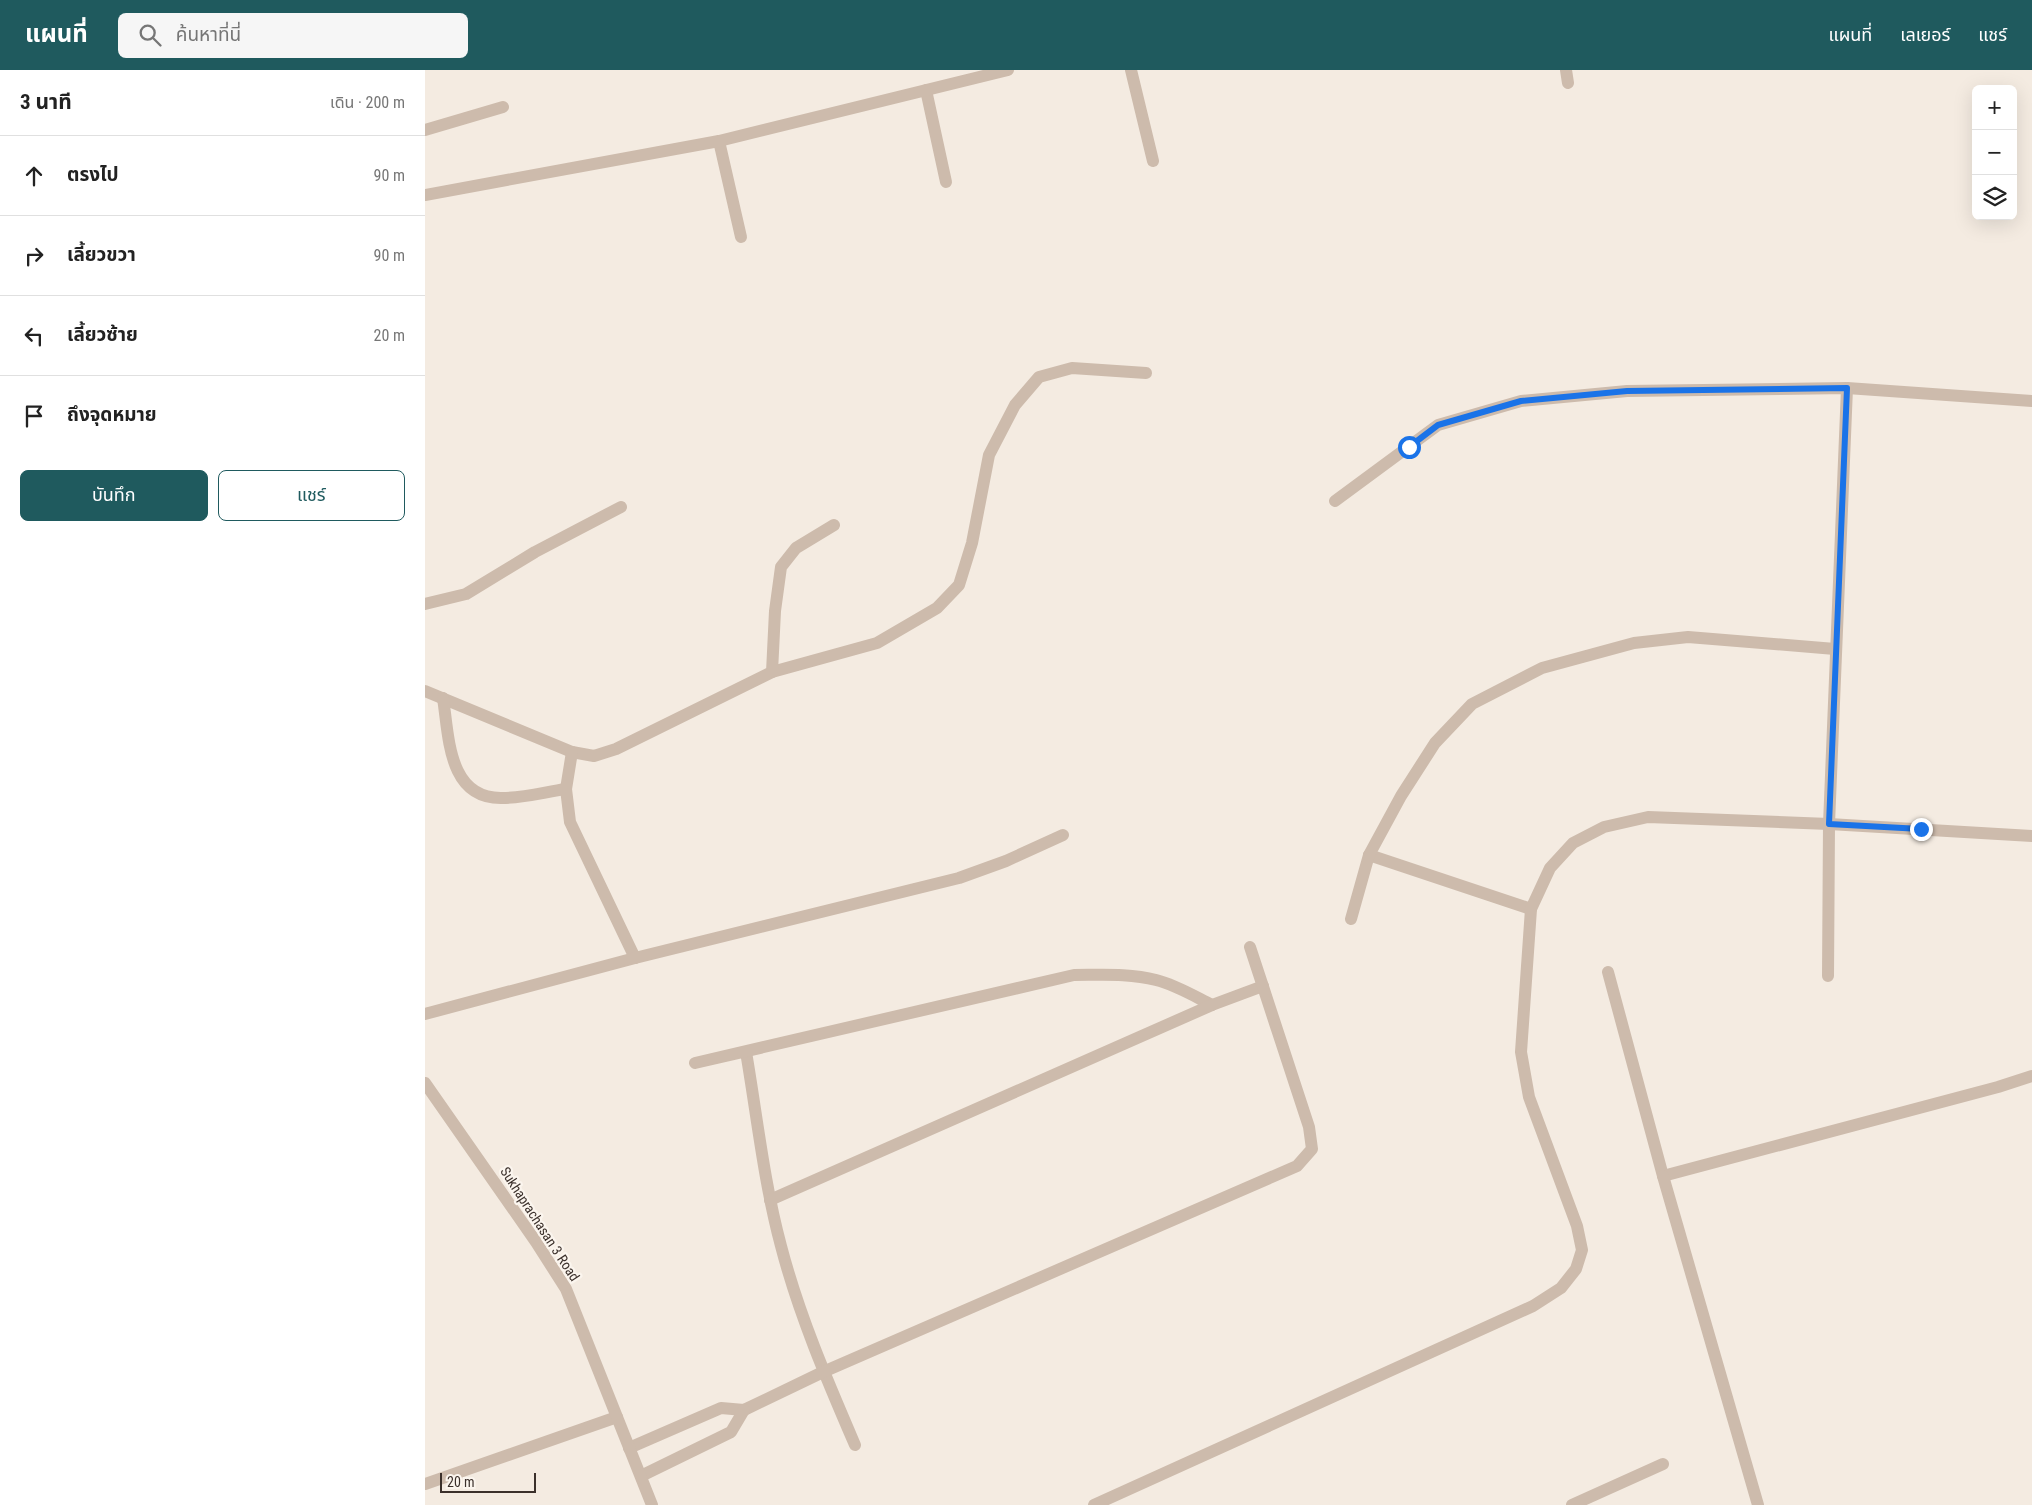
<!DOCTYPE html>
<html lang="th">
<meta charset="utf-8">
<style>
:root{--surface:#fff;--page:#f6f6f6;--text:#222;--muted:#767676;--line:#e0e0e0;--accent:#1f5a5e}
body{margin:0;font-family:"Roboto Condensed","Noto Sans Thai",sans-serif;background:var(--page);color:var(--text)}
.controls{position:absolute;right:15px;top:15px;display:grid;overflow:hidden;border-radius:8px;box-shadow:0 5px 20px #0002}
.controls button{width:45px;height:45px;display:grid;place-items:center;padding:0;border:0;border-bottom:1px solid var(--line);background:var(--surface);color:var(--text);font:25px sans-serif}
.scale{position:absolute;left:15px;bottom:12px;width:96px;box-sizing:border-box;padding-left:5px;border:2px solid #3b302b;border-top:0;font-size:14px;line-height:18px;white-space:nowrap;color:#3b302b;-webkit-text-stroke:4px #fbf5ee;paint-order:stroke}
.stop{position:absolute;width:15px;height:15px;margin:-11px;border:4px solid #1a73e8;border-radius:50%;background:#fff}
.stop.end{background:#1a73e8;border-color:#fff;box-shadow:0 1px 5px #0008}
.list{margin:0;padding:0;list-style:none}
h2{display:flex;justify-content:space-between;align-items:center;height:65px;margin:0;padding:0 20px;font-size:21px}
h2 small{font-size:16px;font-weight:400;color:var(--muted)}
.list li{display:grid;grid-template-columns:32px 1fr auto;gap:15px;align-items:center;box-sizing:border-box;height:80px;padding:0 20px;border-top:1px solid var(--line)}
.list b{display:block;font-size:19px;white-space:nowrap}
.list em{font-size:16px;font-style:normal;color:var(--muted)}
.actions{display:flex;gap:10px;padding:15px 20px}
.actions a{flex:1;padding:11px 0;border:1px solid var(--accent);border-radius:8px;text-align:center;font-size:18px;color:var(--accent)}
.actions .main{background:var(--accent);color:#fff}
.icon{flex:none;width:28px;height:28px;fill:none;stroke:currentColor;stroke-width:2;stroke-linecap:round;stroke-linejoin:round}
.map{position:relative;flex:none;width:1607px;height:1435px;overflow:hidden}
header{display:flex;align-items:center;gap:30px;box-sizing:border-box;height:70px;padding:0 25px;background:var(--accent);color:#fff}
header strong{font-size:24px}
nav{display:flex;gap:28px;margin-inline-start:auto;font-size:18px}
.search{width:350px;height:45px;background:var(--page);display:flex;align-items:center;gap:12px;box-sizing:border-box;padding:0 18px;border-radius:8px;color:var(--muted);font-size:19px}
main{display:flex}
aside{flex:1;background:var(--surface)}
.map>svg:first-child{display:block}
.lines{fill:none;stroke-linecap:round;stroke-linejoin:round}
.service{stroke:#cdbbac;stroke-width:12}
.minor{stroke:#cdbbac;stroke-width:12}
.tertiary{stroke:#cdbbac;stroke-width:12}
.route{stroke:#1a73e8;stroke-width:6}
.labels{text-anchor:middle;stroke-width:4.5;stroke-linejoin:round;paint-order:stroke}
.street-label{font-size:14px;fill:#3b302b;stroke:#fbf5ee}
</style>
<header>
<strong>แผนที่</strong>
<div class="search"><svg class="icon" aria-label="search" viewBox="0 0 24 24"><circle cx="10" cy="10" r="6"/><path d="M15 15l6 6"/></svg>ค้นหาที่นี่</div>
<nav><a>แผนที่</a><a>เลเยอร์</a><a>แชร์</a></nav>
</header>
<main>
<aside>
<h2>3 นาที<small>เดิน · 200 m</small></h2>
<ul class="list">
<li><svg class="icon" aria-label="ahead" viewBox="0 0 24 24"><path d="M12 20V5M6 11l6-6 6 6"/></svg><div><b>ตรงไป</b></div><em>90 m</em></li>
<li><svg class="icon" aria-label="right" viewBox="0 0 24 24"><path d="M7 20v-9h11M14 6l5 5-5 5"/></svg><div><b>เลี้ยวขวา</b></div><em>90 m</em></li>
<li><svg class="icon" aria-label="left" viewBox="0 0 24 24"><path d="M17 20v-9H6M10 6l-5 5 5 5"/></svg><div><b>เลี้ยวซ้าย</b></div><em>20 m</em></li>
<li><svg class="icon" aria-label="arrive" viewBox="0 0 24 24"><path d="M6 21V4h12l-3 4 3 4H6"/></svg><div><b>ถึงจุดหมาย</b></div></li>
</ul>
<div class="actions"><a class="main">บันทึก</a><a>แชร์</a></div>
</aside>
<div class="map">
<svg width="1607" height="1435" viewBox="0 0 1607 1435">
<rect width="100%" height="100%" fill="#f4ebe1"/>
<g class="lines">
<g class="service">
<polyline points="0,60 78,37"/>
<polyline points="1183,902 1238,1106 1573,1017 1607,1006"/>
<polyline points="1403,906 1404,754"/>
<polyline points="1238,1106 1333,1435"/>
</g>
<g class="minor">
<polyline points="706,0 728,91"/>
<polyline points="1141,0 1143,13"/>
<polyline points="501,20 521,112"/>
<polyline points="294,71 316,167"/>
<polyline points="0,125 294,71 583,0"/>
<polyline points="910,431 1013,355 1096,331 1202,321 1422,318 1607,331"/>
<polyline points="0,534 41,524 110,482 196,437"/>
<polyline points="347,602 452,573 512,538 534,515 547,473 564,385 590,335 614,307 647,298 721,303"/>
<polyline points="0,621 147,682 169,686 191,679 347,602 350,541 356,497 371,478 409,455"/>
<path d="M18,628C24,667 23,729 77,728C98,728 120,722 141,719"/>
<polyline points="147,682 141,719 145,752 210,888"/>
<polyline points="1404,754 1422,318"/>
<polyline points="944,785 1106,839"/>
<polyline points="926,849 944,785 976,726 1010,673 1047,634 1117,598 1209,573 1263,567 1410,579"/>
<polyline points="0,944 210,888 534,808 581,791 638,765"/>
<path d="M321,982C332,1046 339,1113 356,1176C374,1245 402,1310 430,1375"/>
<path d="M270,993L649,905C676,905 705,903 731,910C751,915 769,926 787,935"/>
<polyline points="345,1130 787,935 838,916"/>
<polyline points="204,1378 296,1338 319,1340 398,1302 872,1096 887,1079 884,1057 825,877"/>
<polyline points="216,1406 306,1362 319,1340"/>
<polyline points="0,1414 192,1347"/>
<polyline points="669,1435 1108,1236 1136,1218 1151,1199 1157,1180 1152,1156 1104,1027 1096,982 1106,839 1125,798 1148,773 1179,757 1223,747 1404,754 1607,766"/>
<polyline points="1147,1435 1238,1394"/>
</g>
<polyline class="tertiary" points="0,1013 111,1172 141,1219 227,1435"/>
</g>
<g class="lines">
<polyline class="route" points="984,377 1013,355 1096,331 1202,321 1422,318 1404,754 1496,759"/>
</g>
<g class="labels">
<g class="street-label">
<text transform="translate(115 1154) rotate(57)" y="5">Sukhaprachasan 3 Road</text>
</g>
</g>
</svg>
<div class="controls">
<button>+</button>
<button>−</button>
<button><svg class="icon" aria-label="layers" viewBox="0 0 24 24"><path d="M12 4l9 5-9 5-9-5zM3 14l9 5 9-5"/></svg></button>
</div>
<div class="scale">20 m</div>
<div class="stop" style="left:984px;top:377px"></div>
<div class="stop end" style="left:1496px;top:759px"></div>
</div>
</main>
